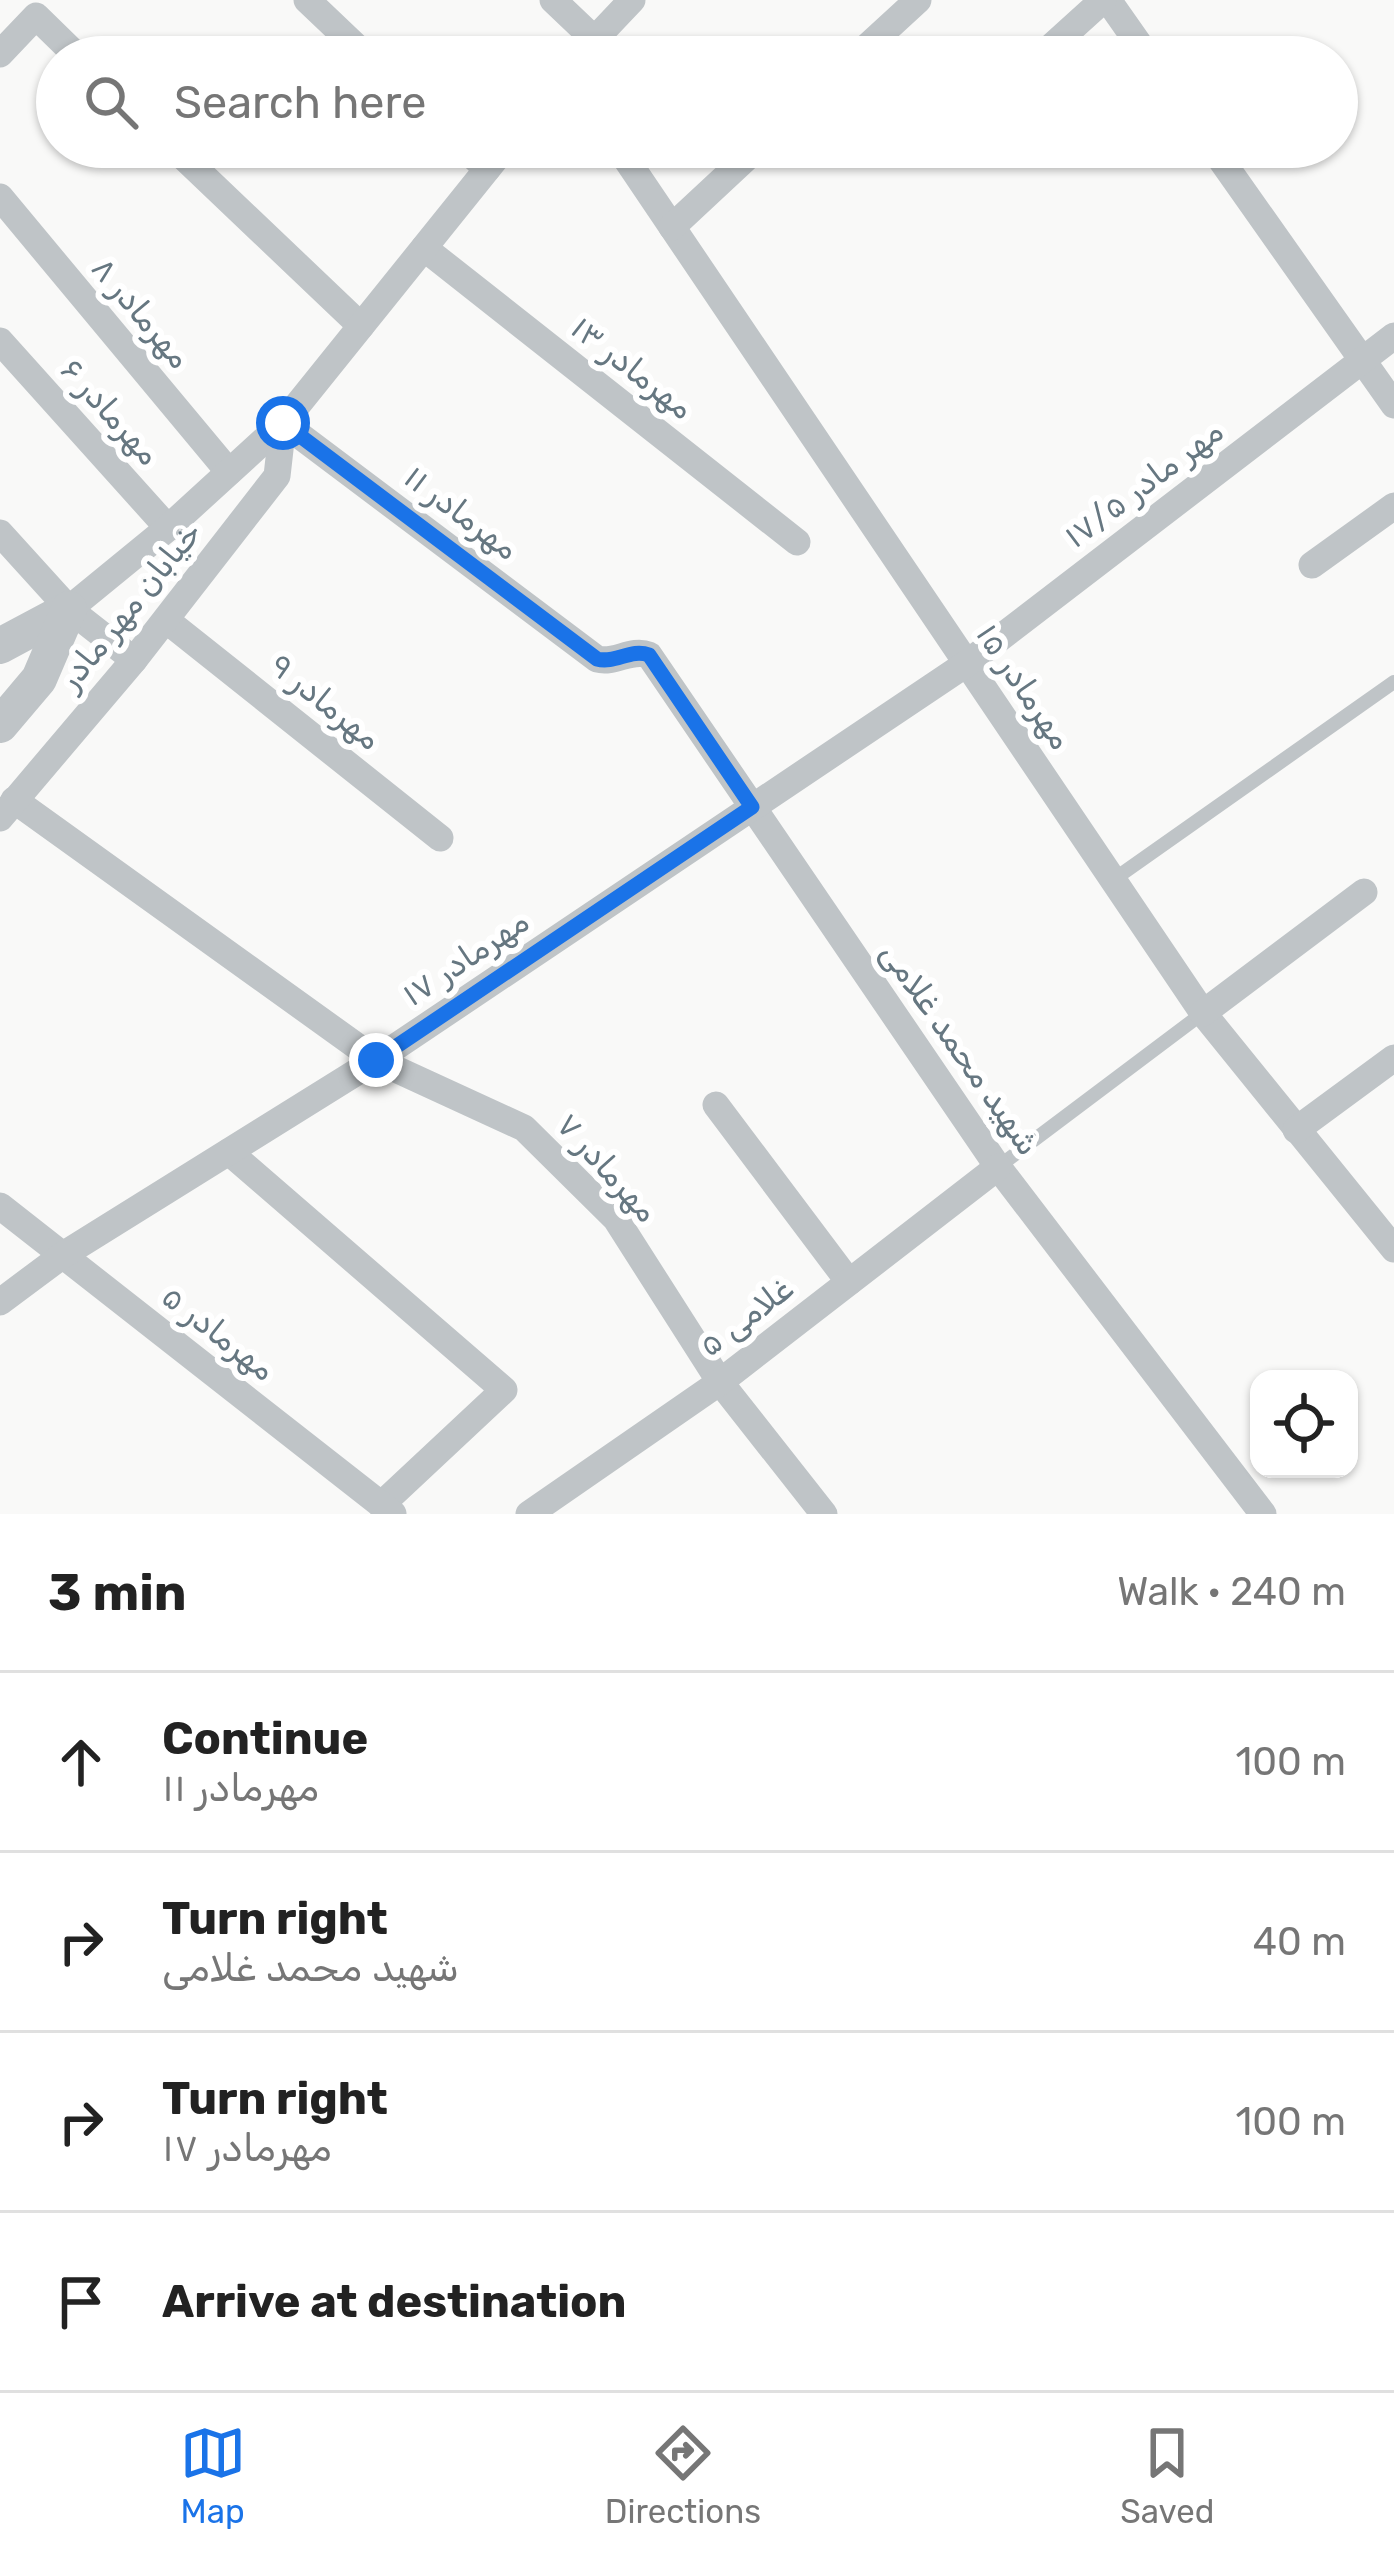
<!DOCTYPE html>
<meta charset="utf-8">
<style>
:root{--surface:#fff;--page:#f2f2f2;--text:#222;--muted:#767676;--line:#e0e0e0;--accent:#1a73e8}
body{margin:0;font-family:Rubik,Cairo,sans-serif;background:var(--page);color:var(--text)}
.controls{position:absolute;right:36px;bottom:36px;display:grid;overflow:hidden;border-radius:24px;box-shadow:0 3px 9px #0004}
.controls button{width:108px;height:108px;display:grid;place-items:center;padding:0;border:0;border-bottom:3px solid var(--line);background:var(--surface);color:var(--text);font:60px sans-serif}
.stop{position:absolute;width:36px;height:36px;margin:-27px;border:9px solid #1a73e8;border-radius:50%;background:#fff}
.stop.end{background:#1a73e8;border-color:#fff;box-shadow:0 3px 12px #0008}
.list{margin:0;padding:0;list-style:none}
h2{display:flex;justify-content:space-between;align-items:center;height:156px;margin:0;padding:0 48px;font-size:51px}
h2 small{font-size:39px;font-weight:400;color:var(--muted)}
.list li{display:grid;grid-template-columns:78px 1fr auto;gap:36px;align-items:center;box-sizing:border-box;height:180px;padding:0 48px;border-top:3px solid var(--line)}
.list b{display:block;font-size:45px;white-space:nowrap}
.list p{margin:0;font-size:39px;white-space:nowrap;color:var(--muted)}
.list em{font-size:39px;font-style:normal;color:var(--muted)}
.icon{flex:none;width:66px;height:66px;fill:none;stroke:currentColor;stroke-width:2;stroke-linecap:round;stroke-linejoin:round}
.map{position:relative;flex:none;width:1394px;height:1514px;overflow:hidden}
.search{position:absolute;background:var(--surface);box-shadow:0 3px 9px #0004;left:36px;right:36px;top:36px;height:132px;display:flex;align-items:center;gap:30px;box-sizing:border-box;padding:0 42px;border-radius:66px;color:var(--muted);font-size:45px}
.sheet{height:876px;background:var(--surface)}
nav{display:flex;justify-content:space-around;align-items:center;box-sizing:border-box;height:168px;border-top:3px solid var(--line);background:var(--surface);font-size:33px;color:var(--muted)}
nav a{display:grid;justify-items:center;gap:6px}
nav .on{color:var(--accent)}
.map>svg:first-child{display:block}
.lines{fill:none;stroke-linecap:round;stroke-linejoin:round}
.service{stroke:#bfc4c7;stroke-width:14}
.minor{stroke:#bfc4c7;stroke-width:27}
.tertiary{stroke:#bfc4c7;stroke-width:36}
.route{stroke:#1a73e8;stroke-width:15}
.labels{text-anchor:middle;stroke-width:12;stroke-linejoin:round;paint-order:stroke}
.street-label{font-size:33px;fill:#667781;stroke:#fff}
</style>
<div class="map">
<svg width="1394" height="1514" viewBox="0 0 1394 1514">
<rect width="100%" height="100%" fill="#f9f9f8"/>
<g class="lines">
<g class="service">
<polyline points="1113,880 1394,682"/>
<polyline points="998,1167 1203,1013"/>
</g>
<g class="minor">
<polyline points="307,0 367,57"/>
<polyline points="553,0 594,39"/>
<polyline points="1108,0 1148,57"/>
<polyline points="0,54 36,16 78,57"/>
<polyline points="578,57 632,0"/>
<polyline points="856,57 918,0"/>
<polyline points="1040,57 1103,0"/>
<polyline points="173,147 361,326"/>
<polyline points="463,147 487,169"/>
<polyline points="618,147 1203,1013 1394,1249"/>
<polyline points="1212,147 1394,405"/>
<polyline points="0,197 229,472"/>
<polyline points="672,227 758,147"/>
<polyline points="424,248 797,542"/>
<polyline points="0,341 168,528"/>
<path d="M283,423L597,659C615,664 631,648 649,655L998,1167L1263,1514"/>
<polyline points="0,533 69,609 134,660"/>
<polyline points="1312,565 1394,506"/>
<polyline points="69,609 168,528 283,423 505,147"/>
<polyline points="166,620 440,838"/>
<polyline points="14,800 376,1060 524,1128 616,1219 720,1382 824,1514"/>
<polyline points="0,818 134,660 277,476 283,423"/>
<polyline points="1203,1013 1364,892"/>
<polyline points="716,1105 849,1282"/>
<polyline points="1296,1130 1394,1058"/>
<polyline points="229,1152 504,1390 381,1505"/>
<polyline points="0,1206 393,1514"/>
<polyline points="0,1302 63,1255 376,1060 966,664 1394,336"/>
<polyline points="529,1514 720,1382 998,1167"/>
</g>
<g class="tertiary">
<polyline points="0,646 69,609"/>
<polyline points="0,725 39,679 69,609"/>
</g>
</g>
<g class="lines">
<path class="route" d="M283,423L597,659C615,664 631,648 649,655L752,807L376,1060"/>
</g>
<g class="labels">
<g class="street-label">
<text transform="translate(142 312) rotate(50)" y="12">مهرمادر ۸</text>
<text transform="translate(633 367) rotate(38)" y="12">مهرمادر ۱۳</text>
<text transform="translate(111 411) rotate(48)" y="12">مهرمادر ۶</text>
<text transform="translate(1143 483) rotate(-37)" y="12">مهر مادر ۱۷/۵</text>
<text transform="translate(462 512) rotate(37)" y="12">مهرمادر ۱۱</text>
<text transform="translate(129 605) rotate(-51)" y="12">خیابان مهر مادر</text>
<text transform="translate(1025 686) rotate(56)" y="12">مهرمادر ۱۵</text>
<text transform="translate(326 701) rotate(39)" y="12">مهرمادر ۹</text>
<text transform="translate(465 957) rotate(-34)" y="12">مهرمادر ۱۷</text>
<text transform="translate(961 1048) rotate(55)" y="12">شهید محمد غلامی</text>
<text transform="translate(608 1167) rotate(48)" y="12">مهرمادر ۷</text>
<text transform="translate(745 1316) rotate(-37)" y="12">غلامی ۵</text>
<text transform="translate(219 1332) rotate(38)" y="12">مهرمادر ۵</text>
</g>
</g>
</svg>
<div class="controls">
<button><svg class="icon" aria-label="locate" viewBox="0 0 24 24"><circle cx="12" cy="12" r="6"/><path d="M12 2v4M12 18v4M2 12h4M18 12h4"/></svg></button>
</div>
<div class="stop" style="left:283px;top:423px"></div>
<div class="stop end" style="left:376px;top:1060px"></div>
<div class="search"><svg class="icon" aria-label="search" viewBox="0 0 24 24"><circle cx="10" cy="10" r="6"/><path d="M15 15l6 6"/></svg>Search here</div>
</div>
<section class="sheet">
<h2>3 min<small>Walk · 240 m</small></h2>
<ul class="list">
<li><svg class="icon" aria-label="ahead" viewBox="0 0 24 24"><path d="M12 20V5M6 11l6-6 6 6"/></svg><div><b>Continue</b><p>مهرمادر ۱۱</p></div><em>100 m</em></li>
<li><svg class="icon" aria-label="right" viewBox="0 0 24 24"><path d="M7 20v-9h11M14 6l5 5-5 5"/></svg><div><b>Turn right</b><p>شهید محمد غلامی</p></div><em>40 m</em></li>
<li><svg class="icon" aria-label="right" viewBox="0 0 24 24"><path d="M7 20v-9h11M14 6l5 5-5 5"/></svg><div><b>Turn right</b><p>مهرمادر ۱۷</p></div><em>100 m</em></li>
<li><svg class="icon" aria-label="arrive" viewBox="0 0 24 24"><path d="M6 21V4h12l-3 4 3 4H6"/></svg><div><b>Arrive at destination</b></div></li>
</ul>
</section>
<nav>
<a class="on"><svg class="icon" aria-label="map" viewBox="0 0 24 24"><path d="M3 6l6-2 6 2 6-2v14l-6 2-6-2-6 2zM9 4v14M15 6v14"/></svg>Map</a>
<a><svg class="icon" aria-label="directions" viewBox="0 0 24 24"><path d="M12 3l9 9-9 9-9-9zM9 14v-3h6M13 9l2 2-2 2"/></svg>Directions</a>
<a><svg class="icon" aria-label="saved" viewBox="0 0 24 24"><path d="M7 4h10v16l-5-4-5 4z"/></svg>Saved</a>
</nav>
